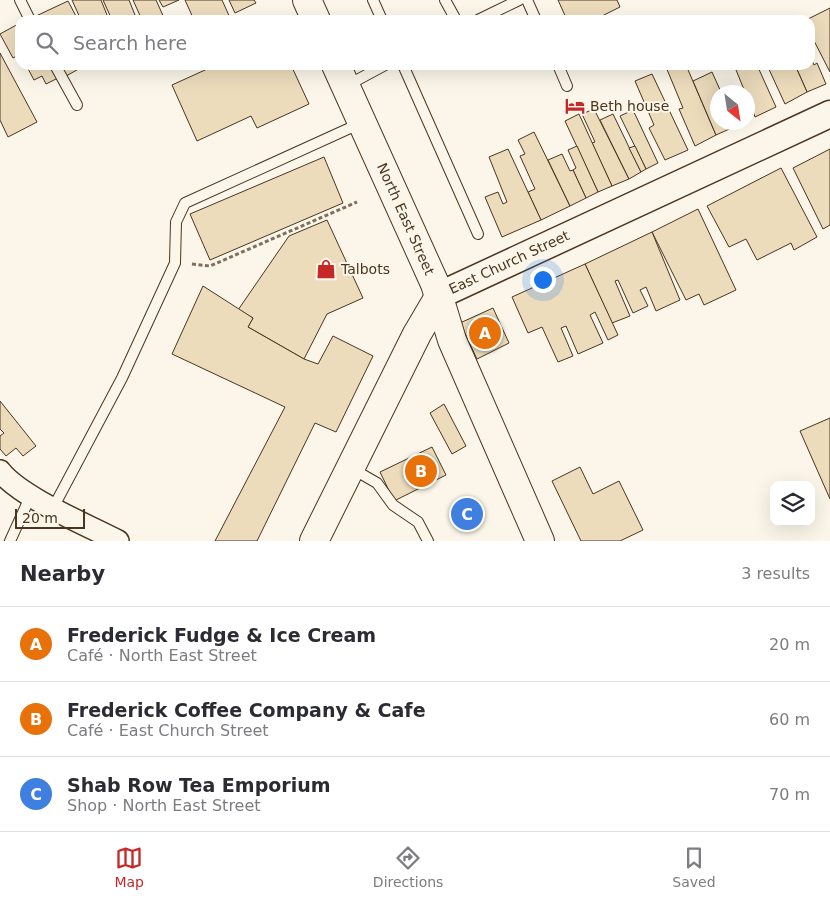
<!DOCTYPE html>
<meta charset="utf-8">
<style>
:root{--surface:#fff;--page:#f2f2f3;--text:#2b2b33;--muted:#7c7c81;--line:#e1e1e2;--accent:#c62828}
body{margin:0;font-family:"DejaVu Sans",sans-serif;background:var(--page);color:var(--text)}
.controls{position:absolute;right:15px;bottom:15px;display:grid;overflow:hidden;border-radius:10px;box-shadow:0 5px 20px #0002}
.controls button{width:45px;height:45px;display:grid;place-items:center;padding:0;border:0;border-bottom:1px solid var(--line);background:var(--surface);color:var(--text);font:25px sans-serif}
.compass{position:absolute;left:710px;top:85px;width:45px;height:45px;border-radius:50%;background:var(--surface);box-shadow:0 5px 20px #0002;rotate:150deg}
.scale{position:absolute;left:15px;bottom:12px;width:70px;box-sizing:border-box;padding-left:5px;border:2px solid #4a3520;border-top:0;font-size:14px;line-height:18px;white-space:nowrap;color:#4a3520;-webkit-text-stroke:4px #fbf6e9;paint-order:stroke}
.you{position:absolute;left:542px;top:279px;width:18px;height:18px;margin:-12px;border:4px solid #fff;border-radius:50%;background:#1a73e8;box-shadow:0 0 0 8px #1a73e833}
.badge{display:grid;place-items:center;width:32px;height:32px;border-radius:50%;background:var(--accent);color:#fff;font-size:16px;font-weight:700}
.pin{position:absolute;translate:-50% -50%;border:2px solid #fff;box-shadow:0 1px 5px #0006}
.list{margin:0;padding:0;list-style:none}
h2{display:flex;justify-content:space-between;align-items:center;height:65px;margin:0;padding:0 20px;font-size:21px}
h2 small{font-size:16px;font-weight:400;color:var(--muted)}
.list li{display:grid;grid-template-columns:32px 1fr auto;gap:15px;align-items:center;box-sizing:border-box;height:75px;padding:0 20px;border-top:1px solid var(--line)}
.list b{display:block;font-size:19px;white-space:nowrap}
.list p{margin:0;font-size:16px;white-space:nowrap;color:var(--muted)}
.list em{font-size:16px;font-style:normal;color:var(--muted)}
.icon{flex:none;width:28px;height:28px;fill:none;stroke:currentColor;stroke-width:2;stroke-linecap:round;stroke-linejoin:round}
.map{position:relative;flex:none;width:830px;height:541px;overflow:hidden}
.search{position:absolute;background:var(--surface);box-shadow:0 5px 20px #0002;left:15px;right:15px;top:15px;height:55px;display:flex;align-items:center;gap:12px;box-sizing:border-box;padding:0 18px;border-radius:15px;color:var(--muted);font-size:19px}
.sheet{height:290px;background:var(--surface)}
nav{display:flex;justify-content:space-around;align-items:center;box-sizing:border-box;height:70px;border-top:1px solid var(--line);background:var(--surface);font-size:14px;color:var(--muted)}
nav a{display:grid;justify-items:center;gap:2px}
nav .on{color:var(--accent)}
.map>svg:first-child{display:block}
.building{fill:#ecdcbc;stroke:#4a3520}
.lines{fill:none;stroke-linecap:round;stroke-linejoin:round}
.service-casing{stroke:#4a3520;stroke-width:12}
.minor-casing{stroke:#4a3520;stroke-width:24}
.tertiary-casing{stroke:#4a3520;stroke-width:29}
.secondary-casing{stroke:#4a3520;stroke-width:30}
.path{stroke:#7f6f5c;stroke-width:3;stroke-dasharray:4 2.5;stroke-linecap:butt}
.service{stroke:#fbf6e9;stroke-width:10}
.minor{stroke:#fbf6e9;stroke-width:21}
.tertiary{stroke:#fbf6e9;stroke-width:26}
.secondary{stroke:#fbf6e9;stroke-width:28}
.labels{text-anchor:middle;stroke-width:4;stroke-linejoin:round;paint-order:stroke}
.poi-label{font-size:14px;fill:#4a3520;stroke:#fbf6e9;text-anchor:start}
.street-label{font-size:14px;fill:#4a3520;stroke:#fbf6e9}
</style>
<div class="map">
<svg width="830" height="541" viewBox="0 0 830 541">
<rect width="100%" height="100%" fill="#fbf6e9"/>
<g class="building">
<polygon points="72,0 101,0 109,20 81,20"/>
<polygon points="103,0 129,0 137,20 112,20"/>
<polygon points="133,0 156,0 165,20 142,20"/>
<polygon points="159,0 179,0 163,7"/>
<polygon points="185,0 222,0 231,20 194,20"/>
<polygon points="229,0 254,0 256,3 235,13"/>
<polygon points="558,0 617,0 620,7 594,20 567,20"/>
<polygon points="68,1 78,20 38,20 36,16"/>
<polygon points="830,8 830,72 810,33 810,20 806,20"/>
<polygon points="20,23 20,54 13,58 0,34"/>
<polygon points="0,53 37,122 8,137 0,120"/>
<polygon points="810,56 814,65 817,63 826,84 807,92 795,65 810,65"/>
<polygon points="26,65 51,65 58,78 46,84 42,76 34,80"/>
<polygon points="61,65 86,65 66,76"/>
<polygon points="216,65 291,65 309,104 257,128 251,116 197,141 172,85"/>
<polygon points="670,65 686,65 716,135 695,146 679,109 683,108 666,67"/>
<polygon points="734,65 757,65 776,107 755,117 748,98 748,92 745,92"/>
<polygon points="767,65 795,65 807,92 785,104"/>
<polygon points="712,72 721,92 718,92 718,122 734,122 736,126 716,135 693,81"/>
<polygon points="652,74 688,150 665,160 649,128 654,125 635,81"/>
<polygon points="594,109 629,179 612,186 592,143 595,142 582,114"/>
<polygon points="633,110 658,163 646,169 620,116"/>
<polygon points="579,114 612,186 598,192 565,121"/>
<polygon points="613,114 641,172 629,179 600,120"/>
<polygon points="534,132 570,206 541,220 528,192 535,189 520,156 525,154 518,140"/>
<polygon points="577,146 598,192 586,198 573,170 576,168 568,150"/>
<polygon points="635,146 646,169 641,172 629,148"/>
<polygon points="508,149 541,220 502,237 485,197 498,192 503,204 507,202 489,157"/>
<polygon points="830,149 830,225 823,229 793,168"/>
<polygon points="562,154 570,171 573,170 586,198 570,206 548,160"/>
<polygon points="324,157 343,203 210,260 190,214"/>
<polygon points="781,168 817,237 794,250 791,243 757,260 746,239 729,247 707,206"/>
<polygon points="698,209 736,290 704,305 699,294 686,300 652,232"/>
<polygon points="327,220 363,298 327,314 304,359 248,327 253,318 238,310 289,236"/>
<polygon points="652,232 680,300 656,311 646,287 640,290 648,306 633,313 618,280 615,281 630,316 612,323 585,264"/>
<polygon points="585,264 618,335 608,340 595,312 590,315 603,343 578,354 566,326 561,328 573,356 558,362 542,327 528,333 512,297"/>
<polygon points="203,286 253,318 248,327 304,359 318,364 333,336 373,356 336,432 315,423 257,541 215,541 285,407 172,354"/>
<polygon points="493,308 509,343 477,359 460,323"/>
<polygon points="0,401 36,446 23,456 16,448 6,456 0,449 0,436 4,433 0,429"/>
<polygon points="444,404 466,446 452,454 430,413"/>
<polygon points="830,418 830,499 800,431"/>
<polygon points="432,447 446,475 394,501 380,472"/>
<polygon points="580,467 593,494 619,481 643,530 620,541 581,541 552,481"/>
</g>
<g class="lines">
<defs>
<g id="service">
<polyline points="20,0 30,20"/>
<polyline points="373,0 382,20"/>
<polyline points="445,0 456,20"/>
<polyline points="527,0 536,20"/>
<polyline points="478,20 519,0"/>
<polyline points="55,65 77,105"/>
<polyline points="403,65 478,234"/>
<polyline points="558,65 567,86"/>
<polyline points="346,86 385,65"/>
<polyline points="351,468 377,483 393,505 418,522 428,541"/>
<polyline points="53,508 122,378 175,263 176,222 185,203 361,123"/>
<polyline points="10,541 31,495"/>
</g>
<path id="minor" d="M0,471C20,497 87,525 118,541"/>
<polyline id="tertiary" points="440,295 830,114"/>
<g id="secondary">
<polyline points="307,0 316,20"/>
<polyline points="336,65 435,284 452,340 540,541"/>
<polyline points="314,541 417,334 440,295"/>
</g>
</defs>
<use href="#service" class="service-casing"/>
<use href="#minor" class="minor-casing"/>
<use href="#tertiary" class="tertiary-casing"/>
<use href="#secondary" class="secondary-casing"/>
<polyline class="path" points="192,264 210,266 357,202"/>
<use href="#service" class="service"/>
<use href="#minor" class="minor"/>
<use href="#tertiary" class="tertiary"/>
<use href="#secondary" class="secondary"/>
</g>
<defs>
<symbol id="hotel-bare" viewBox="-9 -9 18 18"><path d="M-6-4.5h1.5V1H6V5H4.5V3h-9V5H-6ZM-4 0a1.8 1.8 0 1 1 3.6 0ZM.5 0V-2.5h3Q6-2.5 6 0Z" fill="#c62828" stroke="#fbf6e9" stroke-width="2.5" paint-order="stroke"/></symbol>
<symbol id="shop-bare" viewBox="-9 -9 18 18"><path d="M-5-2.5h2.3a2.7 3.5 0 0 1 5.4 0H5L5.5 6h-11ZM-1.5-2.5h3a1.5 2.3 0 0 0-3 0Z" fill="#c62828" stroke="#fbf6e9" stroke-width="2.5" paint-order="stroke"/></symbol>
</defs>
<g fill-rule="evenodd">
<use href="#hotel-bare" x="561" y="92" width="28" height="28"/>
<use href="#shop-bare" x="312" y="255" width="28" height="28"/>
</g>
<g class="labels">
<g class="poi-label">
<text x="590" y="111">Beth house</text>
<text x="341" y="274">Talbots</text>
</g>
<g class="street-label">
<text transform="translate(406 219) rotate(66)" y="5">North East Street</text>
<text transform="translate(509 262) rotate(-25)" y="5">East Church Street</text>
</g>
</g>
</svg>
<div class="controls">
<button><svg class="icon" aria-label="layers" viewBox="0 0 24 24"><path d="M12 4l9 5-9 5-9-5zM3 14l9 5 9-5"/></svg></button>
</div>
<svg class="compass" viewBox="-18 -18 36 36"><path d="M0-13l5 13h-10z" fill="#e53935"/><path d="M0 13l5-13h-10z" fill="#7c7c81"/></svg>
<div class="scale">20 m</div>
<div class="you"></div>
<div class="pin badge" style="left:485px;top:333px;background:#e8710a">A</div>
<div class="pin badge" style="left:421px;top:471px;background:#e8710a">B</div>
<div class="pin badge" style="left:467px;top:514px;background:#3f7fe0">C</div>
<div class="search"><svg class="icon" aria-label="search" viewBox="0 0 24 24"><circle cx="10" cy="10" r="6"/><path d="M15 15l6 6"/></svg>Search here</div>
</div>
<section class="sheet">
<h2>Nearby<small>3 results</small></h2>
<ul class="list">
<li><span class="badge" style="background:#e8710a">A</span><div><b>Frederick Fudge &amp; Ice Cream</b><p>Café · North East Street</p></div><em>20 m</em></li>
<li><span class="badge" style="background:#e8710a">B</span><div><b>Frederick Coffee Company &amp; Cafe</b><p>Café · East Church Street</p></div><em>60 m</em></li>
<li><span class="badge" style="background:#3f7fe0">C</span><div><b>Shab Row Tea Emporium</b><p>Shop · North East Street</p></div><em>70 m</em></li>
</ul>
</section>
<nav>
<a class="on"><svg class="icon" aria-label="map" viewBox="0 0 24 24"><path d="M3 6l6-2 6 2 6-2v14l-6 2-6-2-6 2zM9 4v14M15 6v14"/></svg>Map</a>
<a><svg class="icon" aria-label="directions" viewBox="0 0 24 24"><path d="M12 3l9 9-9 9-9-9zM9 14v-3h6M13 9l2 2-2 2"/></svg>Directions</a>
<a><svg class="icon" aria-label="saved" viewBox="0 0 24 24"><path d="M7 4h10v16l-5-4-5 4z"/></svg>Saved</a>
</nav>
